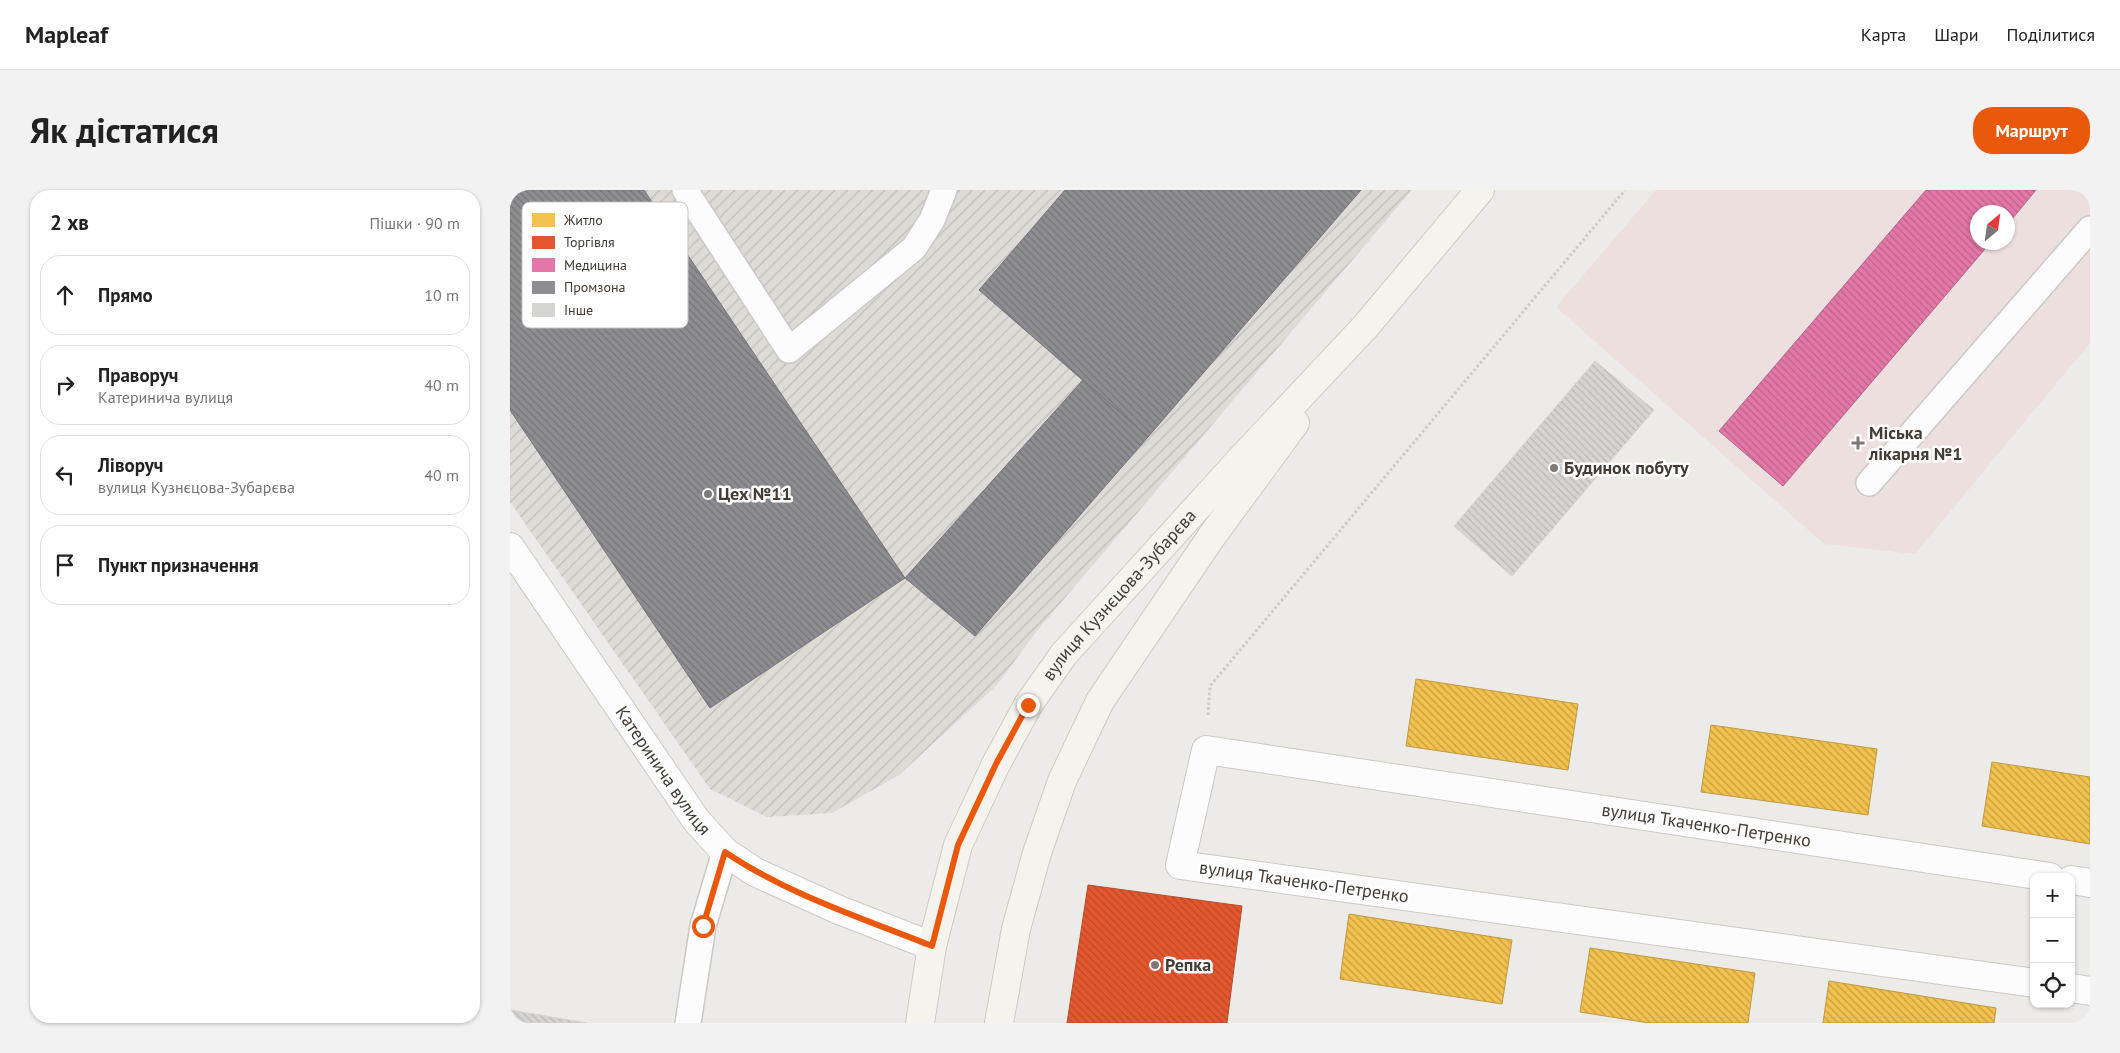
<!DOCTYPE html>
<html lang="uk">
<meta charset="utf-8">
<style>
:root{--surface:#fff;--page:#f2f2f2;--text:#222;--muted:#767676;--line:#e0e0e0;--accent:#ea580c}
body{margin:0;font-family:"PT Sans",sans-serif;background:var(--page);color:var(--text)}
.controls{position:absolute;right:15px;bottom:15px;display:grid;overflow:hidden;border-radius:10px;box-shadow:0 1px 4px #0004}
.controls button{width:45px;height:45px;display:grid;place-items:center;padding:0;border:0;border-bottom:1px solid var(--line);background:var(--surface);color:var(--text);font:25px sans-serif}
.compass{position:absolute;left:1460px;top:15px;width:45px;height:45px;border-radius:50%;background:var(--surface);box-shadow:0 1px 4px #0004;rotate:29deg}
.stop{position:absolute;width:15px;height:15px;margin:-11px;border:4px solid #ea580c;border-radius:50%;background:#fff}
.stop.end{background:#ea580c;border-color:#fff;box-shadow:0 1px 5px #0008}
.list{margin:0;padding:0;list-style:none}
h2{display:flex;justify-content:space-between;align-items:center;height:65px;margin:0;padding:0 20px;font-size:21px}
h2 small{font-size:16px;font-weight:400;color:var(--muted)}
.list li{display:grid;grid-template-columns:32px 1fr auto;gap:15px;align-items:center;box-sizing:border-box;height:80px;margin:0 10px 10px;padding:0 10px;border:1px solid var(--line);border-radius:20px}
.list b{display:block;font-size:19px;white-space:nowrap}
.list p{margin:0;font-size:16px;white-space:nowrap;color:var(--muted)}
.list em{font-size:16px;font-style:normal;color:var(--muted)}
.icon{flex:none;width:28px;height:28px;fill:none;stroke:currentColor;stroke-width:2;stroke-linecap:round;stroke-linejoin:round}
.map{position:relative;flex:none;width:1580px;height:833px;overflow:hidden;border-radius:20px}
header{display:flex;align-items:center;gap:30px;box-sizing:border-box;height:70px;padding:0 25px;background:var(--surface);border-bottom:1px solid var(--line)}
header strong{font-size:24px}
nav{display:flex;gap:28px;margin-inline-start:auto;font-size:18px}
.intro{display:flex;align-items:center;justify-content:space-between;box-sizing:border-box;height:120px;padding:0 30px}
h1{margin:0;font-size:35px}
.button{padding:12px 22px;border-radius:20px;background:var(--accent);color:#fff;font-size:18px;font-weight:700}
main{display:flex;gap:30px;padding:0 30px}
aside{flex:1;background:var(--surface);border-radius:20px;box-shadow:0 1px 4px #0004}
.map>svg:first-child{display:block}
.industrial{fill:url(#industrial-furrows)}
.medical{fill:#ecdfdd;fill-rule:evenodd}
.homes{fill:url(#homes-back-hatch);stroke:#bd9946}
.shops{fill:url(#shops-back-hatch);stroke:#b34f30}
.health{fill:url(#health-back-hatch);stroke:#b36586}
.industry{fill:url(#industry-back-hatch);stroke:#767576}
.building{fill:url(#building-back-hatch);stroke:#d5d2ce}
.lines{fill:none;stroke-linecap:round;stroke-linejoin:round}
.lane-casing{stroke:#cbc9c5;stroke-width:28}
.street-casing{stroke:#cbc9c5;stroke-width:30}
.secondary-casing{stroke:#cecac2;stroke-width:30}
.path{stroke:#cccac6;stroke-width:3;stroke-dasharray:2.5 2.5;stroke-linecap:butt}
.lane{stroke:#fcfcfc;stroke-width:25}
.street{stroke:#fcfcfc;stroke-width:28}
.secondary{stroke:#f5f3ee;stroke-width:28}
.route{stroke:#ea580c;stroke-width:6}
.poi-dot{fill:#7e7974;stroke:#fff;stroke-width:2}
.labels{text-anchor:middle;stroke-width:5;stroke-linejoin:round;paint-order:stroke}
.poi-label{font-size:18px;font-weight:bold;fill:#423c35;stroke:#fff;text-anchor:start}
.street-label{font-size:18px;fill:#423c35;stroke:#fff}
.key{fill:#fff;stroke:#c6c4c2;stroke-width:1}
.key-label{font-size:14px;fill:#423c35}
</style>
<header>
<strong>Mapleaf</strong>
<nav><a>Карта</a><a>Шари</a><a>Поділитися</a></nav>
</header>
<div class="intro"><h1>Як дістатися</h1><a class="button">Маршрут</a></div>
<main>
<aside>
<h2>2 хв<small>Пішки · 90 m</small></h2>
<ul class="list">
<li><svg class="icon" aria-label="ahead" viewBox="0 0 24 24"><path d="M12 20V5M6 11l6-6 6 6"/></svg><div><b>Прямо</b></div><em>10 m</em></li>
<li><svg class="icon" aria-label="right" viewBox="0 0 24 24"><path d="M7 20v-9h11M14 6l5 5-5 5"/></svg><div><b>Праворуч</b><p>Катеринича вулиця</p></div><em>40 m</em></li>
<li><svg class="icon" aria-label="left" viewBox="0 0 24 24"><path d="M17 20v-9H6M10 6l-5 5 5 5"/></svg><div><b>Ліворуч</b><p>вулиця Кузнєцова-Зубарєва</p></div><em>40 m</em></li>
<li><svg class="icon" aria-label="arrive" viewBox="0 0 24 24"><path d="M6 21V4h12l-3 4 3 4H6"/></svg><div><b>Пункт призначення</b></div></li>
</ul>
</aside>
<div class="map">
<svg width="1580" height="833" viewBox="0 0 1580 833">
<defs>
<pattern id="industrial-furrows" width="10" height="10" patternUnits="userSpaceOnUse" patternTransform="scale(1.25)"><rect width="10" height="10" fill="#dedbd7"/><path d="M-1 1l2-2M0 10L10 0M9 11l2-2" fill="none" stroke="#c0bdb9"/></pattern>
<pattern id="homes-back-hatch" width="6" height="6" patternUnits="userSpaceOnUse" patternTransform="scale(1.25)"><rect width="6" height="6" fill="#f2c14e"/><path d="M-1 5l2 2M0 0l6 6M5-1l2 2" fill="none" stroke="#c69e42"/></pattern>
<pattern id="shops-back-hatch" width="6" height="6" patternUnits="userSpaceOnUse" patternTransform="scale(1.25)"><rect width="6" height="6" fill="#e4572e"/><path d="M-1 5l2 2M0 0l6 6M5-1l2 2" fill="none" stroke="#ba4928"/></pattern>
<pattern id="health-back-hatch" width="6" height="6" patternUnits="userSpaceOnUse" patternTransform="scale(1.25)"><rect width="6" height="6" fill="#e377a8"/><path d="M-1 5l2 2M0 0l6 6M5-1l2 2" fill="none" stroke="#ba638a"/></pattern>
<pattern id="industry-back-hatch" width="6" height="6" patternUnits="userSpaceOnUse" patternTransform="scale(1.25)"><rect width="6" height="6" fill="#8d8d92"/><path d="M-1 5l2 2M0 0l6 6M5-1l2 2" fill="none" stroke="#757478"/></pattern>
<pattern id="building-back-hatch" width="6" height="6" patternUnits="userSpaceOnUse" patternTransform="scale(1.25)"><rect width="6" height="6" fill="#d6d4d0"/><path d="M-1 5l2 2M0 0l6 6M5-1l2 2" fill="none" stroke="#b9b7b3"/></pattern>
</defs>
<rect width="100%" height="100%" fill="#edebe8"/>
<polygon class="industrial" points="0,0 902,0 526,442 487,495 389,585 322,623 257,627 200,599 0,312"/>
<path class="medical" d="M1146,0H1580V153L1405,364L1314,354L1046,117ZM1468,22H1498V52H1468Z"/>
<g class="homes">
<polygon points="906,489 1068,514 1058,580 896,556"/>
<polygon points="1201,535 1367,559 1358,625 1191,602"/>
<polygon points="1482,572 1580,587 1580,654 1472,636"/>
<polygon points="839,724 1002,750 992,814 830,789"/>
<polygon points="1080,758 1245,783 1238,833 1139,833 1070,822"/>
<polygon points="1319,791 1486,818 1484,833 1313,833"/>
</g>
<polygon class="shops" points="578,695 732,716 717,833 557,833"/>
<polygon class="health" points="1416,0 1526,0 1498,34 1498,22 1468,22 1468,52 1481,52 1273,296 1209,241"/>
<g class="industry">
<polygon points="0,0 134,0 395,388 200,518 0,220"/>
<polygon points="555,0 851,0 638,247 469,100"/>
<polygon points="573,190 638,247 465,446 395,388"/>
</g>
<g class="building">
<polygon points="1085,171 1144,220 1002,386 944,336"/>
<polygon points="0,820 77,833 0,833"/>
</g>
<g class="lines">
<defs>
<g id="lane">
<polyline points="175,0 279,160 404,58 422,30 434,0"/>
<polyline points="1359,293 1580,39"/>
<polyline points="178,833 193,736 215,662"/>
</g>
<g id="street">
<path id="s1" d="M0,357L186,630L215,662L245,682L329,720L422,756"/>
<polyline points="1561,690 1580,693"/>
<path id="s2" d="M1524,793L670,675L696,560L1540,687"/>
<polyline points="1561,798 1580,801"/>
</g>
<g id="secondary">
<path id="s3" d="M410,833L422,756L448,655L486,574L518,515L554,464L732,268L855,137L970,0"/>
<polyline points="489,833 506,739 527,663 552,591 590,511 702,346 785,233"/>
</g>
</defs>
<use href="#lane" class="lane-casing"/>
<use href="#street" class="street-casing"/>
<use href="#secondary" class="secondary-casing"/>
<polyline class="path" points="698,525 700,496 1115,0"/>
<use href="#lane" class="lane"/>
<use href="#street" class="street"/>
<use href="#secondary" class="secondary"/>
</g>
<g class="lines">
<path class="route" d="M193,736L215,662C277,704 352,728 422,756L448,655L486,574L518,515"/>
</g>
<g class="poi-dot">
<path d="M1345.5 245.5h5v5h5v5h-5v5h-5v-5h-5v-5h5z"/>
<circle cx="1044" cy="278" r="5"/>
<circle cx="198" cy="304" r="5"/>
<circle cx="645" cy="775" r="5"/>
</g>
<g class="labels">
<g class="poi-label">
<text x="1359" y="249">Міська<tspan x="1359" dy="21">лікарня №1</tspan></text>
<text x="1054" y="284">Будинок побуту</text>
<text x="208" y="310">Цех №11</text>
<text x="655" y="781">Репка</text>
</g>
<g class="street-label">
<text dy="6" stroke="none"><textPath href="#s3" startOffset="482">вулиця Кузнєцова-Зубарєва</textPath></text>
<text dy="6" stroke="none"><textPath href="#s1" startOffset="271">Катеринича вулиця</textPath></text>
<text dy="6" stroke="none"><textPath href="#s2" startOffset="1486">вулиця Ткаченко-Петренко</textPath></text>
<text transform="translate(794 692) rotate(8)" y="6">вулиця Ткаченко-Петренко</text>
</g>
</g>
<rect x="12" y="12" width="166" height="126" rx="8" class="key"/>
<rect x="22" y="23" width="23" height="14" fill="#f2c14e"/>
<rect x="22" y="46" width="23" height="13" fill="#e4572e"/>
<rect x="22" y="68" width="23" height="14" fill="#e377a8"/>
<rect x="22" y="91" width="23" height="13" fill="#8d8d92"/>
<rect x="22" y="113" width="23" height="14" fill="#d6d4d0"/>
<g class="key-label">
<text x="54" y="35">Житло</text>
<text x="54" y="57">Торгівля</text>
<text x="54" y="80">Медицина</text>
<text x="54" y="102">Промзона</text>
<text x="54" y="125">Інше</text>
</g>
</svg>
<div class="controls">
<button>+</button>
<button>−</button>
<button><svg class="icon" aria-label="locate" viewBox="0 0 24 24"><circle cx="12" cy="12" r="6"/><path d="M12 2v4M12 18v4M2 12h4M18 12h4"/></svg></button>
</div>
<svg class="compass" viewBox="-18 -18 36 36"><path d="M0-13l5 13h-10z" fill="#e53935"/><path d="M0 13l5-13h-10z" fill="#767676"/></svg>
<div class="stop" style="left:193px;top:736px"></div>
<div class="stop end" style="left:518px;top:515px"></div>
</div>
</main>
